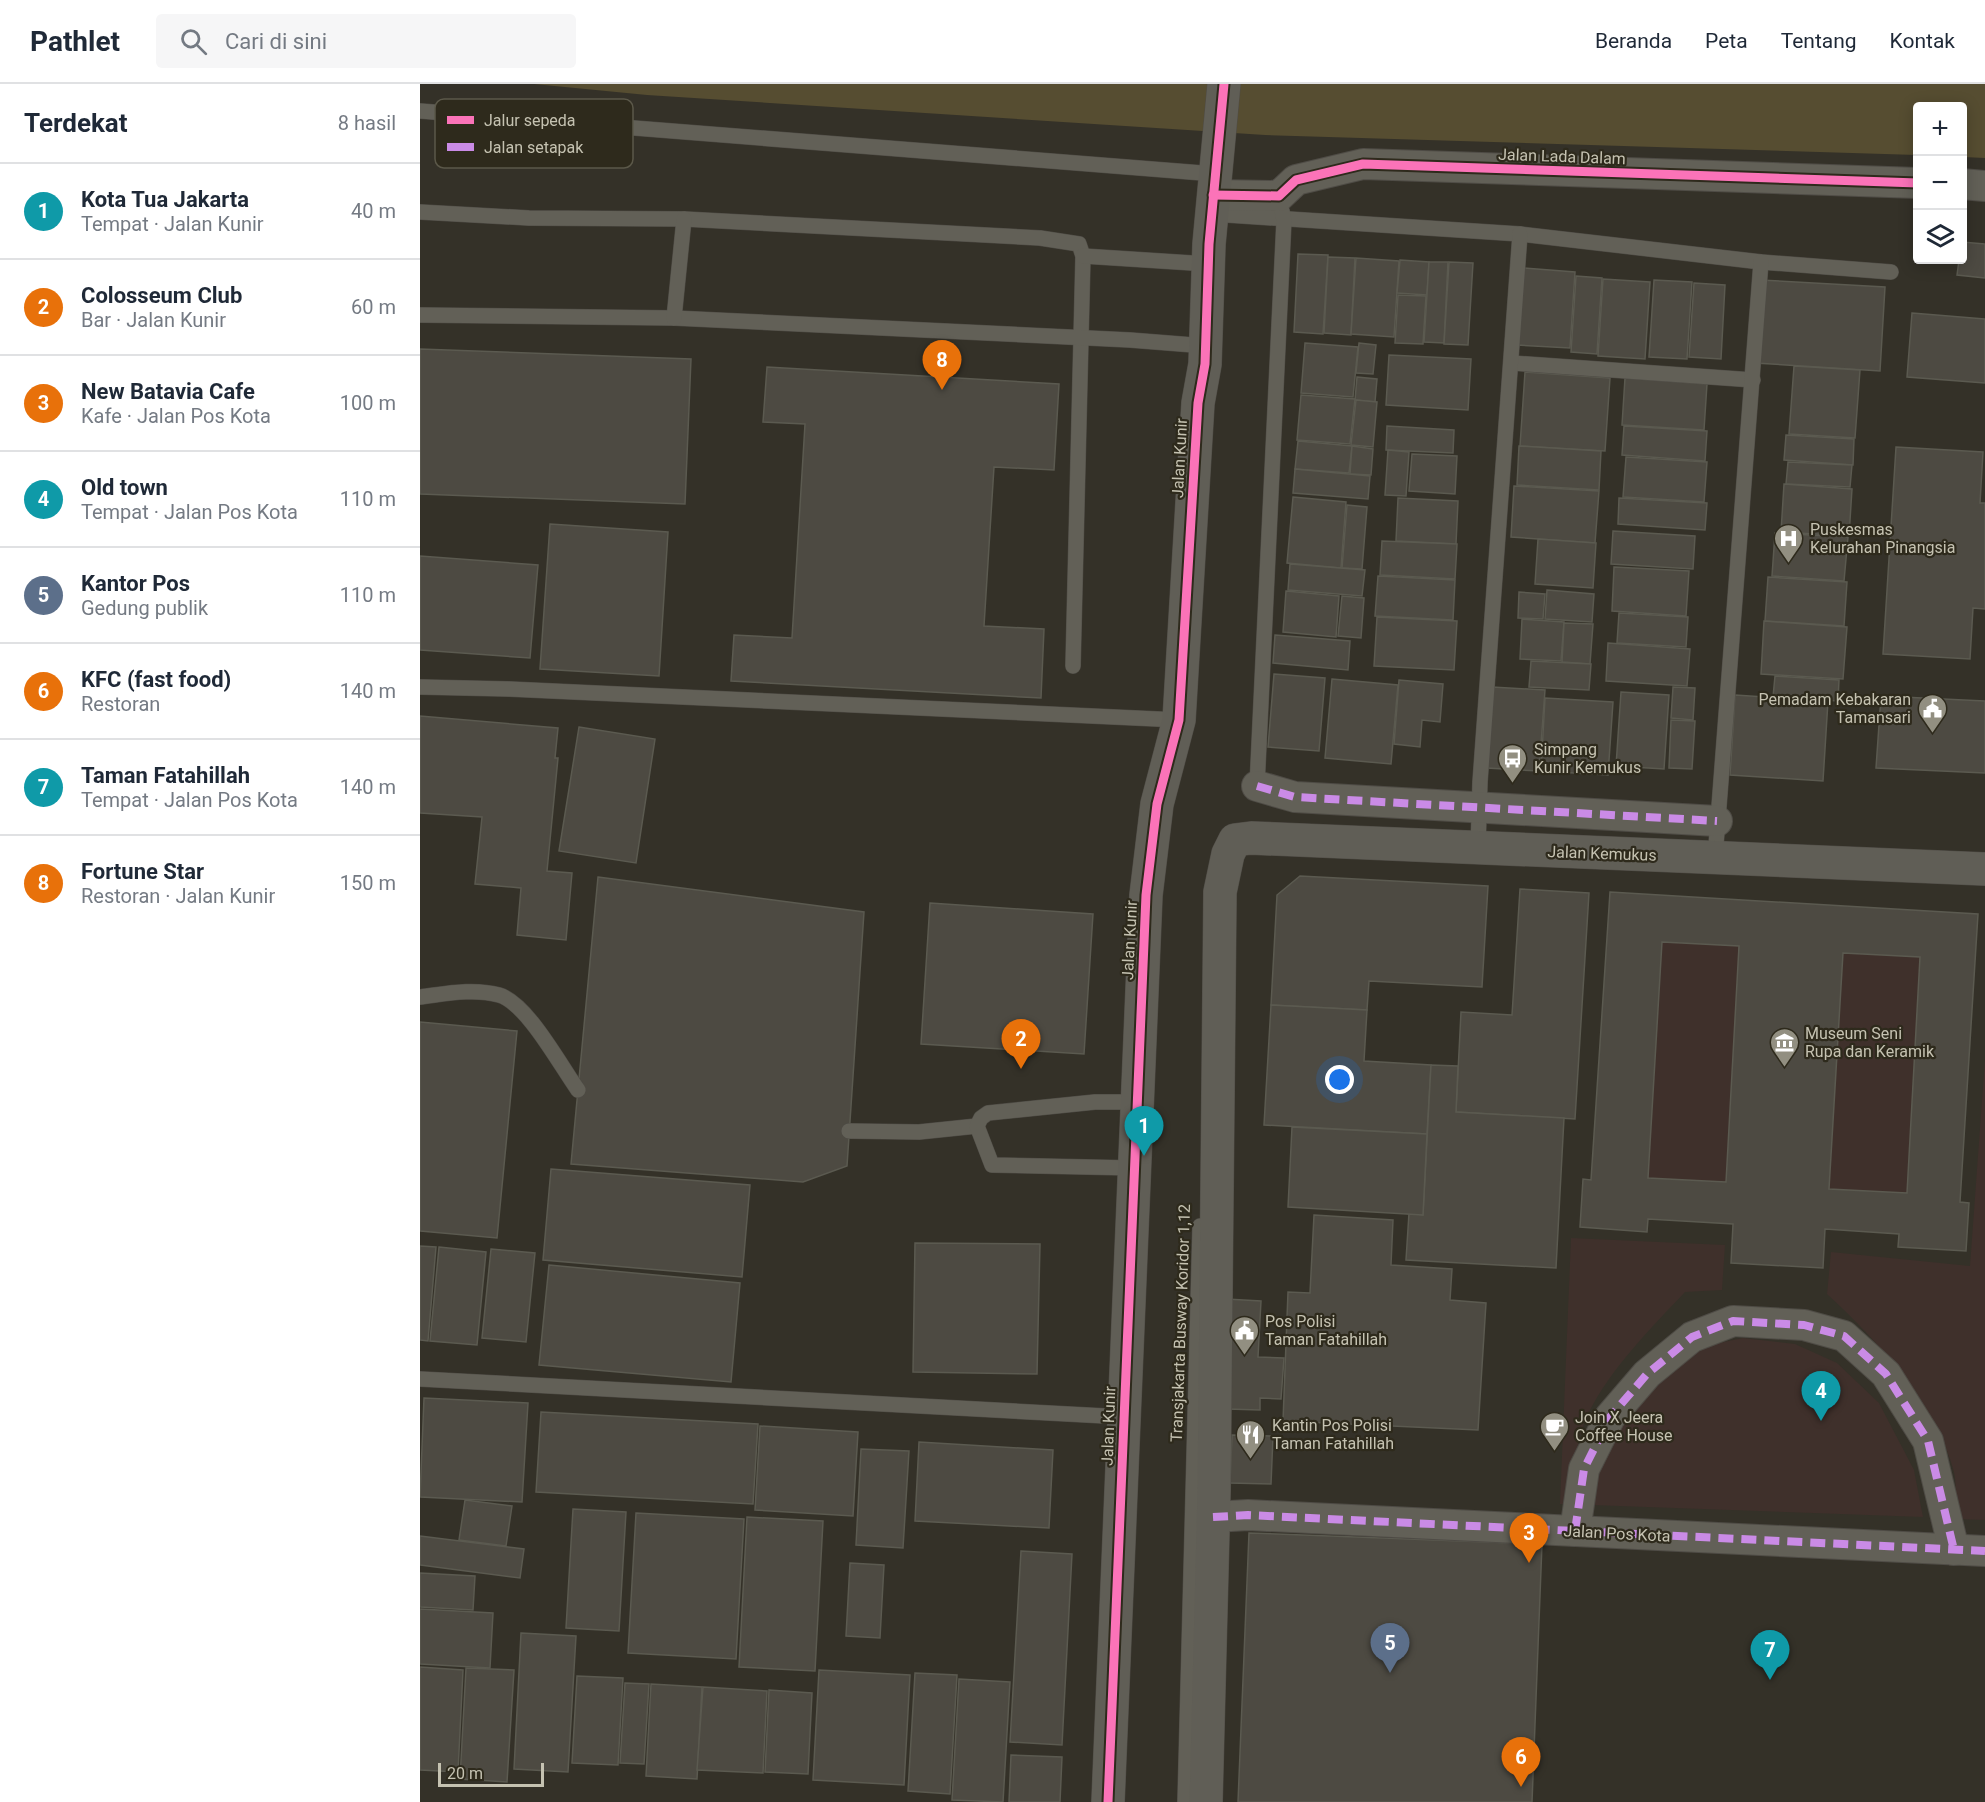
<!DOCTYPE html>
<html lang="id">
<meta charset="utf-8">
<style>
:root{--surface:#fff;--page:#f6f6f7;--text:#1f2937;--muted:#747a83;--line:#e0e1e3;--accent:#ea580c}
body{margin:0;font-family:Roboto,sans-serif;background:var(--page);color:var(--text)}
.controls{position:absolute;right:18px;top:18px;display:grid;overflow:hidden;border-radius:6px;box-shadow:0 3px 15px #0003}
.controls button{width:54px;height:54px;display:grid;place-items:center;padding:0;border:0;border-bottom:2px solid var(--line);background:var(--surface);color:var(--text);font:30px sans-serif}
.scale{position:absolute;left:18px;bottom:15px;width:106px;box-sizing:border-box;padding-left:6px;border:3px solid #c5c2b1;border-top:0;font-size:16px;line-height:21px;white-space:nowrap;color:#c5c2b1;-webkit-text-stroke:4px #2e2a1c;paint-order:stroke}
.you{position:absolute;left:920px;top:996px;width:21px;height:21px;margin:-15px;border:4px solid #fff;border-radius:50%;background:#1a73e8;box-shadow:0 0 0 9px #1a73e833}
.badge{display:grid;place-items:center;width:39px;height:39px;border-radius:50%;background:var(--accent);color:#fff;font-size:20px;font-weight:700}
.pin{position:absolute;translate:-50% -50px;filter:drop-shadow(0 2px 3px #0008)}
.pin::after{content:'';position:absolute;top:32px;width:21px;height:18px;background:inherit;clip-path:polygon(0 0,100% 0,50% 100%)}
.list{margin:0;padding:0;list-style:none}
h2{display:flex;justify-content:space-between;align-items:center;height:78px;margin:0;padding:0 24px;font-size:26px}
h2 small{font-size:20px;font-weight:400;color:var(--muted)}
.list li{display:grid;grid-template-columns:39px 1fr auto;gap:18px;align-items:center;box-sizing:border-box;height:96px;padding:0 24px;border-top:2px solid var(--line)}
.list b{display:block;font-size:22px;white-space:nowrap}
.list p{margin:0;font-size:20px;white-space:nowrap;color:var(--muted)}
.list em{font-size:20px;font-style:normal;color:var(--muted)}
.icon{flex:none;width:33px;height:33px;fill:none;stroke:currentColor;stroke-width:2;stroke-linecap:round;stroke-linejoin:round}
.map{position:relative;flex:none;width:1565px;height:1718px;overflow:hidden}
header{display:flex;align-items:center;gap:36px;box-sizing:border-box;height:84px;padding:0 30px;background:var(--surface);border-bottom:2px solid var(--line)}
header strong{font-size:28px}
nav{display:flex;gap:33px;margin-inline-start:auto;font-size:21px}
.search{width:420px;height:54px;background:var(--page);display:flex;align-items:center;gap:15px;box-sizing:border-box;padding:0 21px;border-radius:6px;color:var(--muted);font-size:22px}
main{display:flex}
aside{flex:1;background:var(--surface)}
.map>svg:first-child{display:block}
.green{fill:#3f302b}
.water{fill:#564d31}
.building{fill:#4d4a42;stroke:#5b5a50;stroke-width:1.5;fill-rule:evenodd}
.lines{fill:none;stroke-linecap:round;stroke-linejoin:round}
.lane-casing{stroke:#4f4c46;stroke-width:16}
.street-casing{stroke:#4f4c46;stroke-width:32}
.secondary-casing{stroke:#4f4c46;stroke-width:34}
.lane{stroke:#626057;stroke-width:15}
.street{stroke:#626057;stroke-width:30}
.secondary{stroke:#605e56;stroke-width:33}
.quiet{stroke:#ca8be6;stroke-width:8;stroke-dasharray:15 8;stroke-linecap:butt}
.cycleway-casing{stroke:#2e2a1c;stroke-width:13}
.cycleway{stroke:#fb73b8;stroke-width:9}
.labels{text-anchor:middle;stroke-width:4.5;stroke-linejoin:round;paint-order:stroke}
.street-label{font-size:16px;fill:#c5c2b1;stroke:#2e2a1c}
.poi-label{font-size:16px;fill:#c5c2b1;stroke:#2e2a1c;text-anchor:start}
.key{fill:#2e2a1c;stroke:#5b5849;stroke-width:1.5}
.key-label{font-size:16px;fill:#c5c2b1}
</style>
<header>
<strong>Pathlet</strong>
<div class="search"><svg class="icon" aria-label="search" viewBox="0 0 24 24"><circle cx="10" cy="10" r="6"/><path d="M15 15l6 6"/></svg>Cari di sini</div>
<nav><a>Beranda</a><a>Peta</a><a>Tentang</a><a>Kontak</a></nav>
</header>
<main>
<aside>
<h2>Terdekat<small>8 hasil</small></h2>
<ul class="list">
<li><span class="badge" style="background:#0f9aa8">1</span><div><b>Kota Tua Jakarta</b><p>Tempat · Jalan Kunir</p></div><em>40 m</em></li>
<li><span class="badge" style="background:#e8710a">2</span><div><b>Colosseum Club</b><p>Bar · Jalan Kunir</p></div><em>60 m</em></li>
<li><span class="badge" style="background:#e8710a">3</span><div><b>New Batavia Cafe</b><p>Kafe · Jalan Pos Kota</p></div><em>100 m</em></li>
<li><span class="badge" style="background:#0f9aa8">4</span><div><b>Old town</b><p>Tempat · Jalan Pos Kota</p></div><em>110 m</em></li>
<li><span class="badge" style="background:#5c6f8a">5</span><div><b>Kantor Pos</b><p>Gedung publik</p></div><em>110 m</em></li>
<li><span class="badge" style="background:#e8710a">6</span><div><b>KFC (fast food)</b><p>Restoran</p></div><em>140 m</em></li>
<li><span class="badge" style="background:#0f9aa8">7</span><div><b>Taman Fatahillah</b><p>Tempat · Jalan Pos Kota</p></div><em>140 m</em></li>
<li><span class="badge" style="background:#e8710a">8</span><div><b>Fortune Star</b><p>Restoran · Jalan Kunir</p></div><em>150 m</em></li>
</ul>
</aside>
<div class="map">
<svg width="1565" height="1718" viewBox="0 0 1565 1718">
<rect width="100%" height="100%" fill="#343128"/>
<g class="green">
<polygon points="1242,858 1319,862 1306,1098 1228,1094"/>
<polygon points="1423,869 1500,873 1487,1109 1409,1105"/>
<path d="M1565,975V1436L1536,1435C1535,1420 1537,1403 1534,1388C1517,1321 1457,1256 1407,1210L1411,1168L1550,1182Z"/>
<path d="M1151,1154L1305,1161L1302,1206L1265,1208C1230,1245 1191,1284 1168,1330C1155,1357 1153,1392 1151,1421L1140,1420Z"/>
<polygon points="1323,1254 1375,1260 1417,1279 1459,1319 1494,1386 1503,1433 1171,1421 1176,1388 1197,1339 1235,1295 1280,1263"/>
</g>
<polygon class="water" points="114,0 1565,0 1565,74 1543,73 1542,22 1498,22 1497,71 845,51 227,11"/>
<g class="building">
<polygon points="1542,158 1565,160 1565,194 1537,191 1539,176 1542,176"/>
<polygon points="878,170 908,171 903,250 874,248"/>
<polygon points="908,173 935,174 931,251 904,249"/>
<polygon points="936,174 979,177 974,253 931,250"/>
<polygon points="980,176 1009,178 1007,211 977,209"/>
<polygon points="1009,178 1028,178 1024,259 1004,258"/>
<polygon points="1029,178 1053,179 1048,261 1024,260"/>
<polygon points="1103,184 1155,188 1150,264 1097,261"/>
<polygon points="1156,192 1182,194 1177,270 1151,268"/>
<polygon points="1183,195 1230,198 1225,275 1178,272"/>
<polygon points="1234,196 1272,198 1267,275 1229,273"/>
<polygon points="1340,196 1465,203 1460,287 1335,279"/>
<polygon points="1274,199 1305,201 1301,275 1269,273"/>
<polygon points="978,211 1006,212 1003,260 975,259"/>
<polygon points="1492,229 1565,235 1565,299 1487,293"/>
<polygon points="885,259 938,263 933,313 881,309"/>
<polygon points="939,259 956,261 953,290 936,289"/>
<polygon points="0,265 271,275 265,420 0,410"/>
<polygon points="969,271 1051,275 1048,326 966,321"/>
<polygon points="1374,282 1440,286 1435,354 1369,350"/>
<polygon points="347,283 639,300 634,386 574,383 564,542 624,545 621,614 311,597 314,551 372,554 385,340 343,338"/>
<polygon points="1105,288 1190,294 1185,367 1100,362"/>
<polygon points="937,293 957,295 955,318 935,316"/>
<polygon points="1205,294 1287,300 1284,346 1202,341"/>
<polygon points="881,311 935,315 930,360 877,356"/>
<polygon points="936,316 957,318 953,363 931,361"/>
<polygon points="967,342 1034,346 1033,369 966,366"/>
<polygon points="1204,342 1287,347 1285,377 1202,371"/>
<polygon points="1366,351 1434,355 1433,381 1364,376"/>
<polygon points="878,357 932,362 929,389 875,385"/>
<polygon points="932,362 953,365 951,391 930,390"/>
<polygon points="1099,362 1181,367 1179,406 1097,401"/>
<polygon points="1476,363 1563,368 1560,419 1565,419 1565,525 1553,524 1550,575 1463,570"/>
<polygon points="968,366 989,368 986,412 965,411"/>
<polygon points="992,370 1037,372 1035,410 989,407"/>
<polygon points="1206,373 1287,378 1284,418 1203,413"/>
<polygon points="1368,378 1432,381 1430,403 1366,400"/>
<polygon points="875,385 950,392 948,415 873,409"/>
<polygon points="1364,400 1432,405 1429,452 1361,448"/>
<polygon points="1094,402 1179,407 1175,459 1091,453"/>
<polygon points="873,413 926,418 921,484 867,479"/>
<polygon points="978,414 1038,417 1036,460 976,457"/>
<polygon points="1199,414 1287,419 1285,446 1198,440"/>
<polygon points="927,421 947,423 942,485 922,484"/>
<polygon points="130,440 248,448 239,592 120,585"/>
<polygon points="1193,447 1275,452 1273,485 1191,480"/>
<polygon points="1355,449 1428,453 1424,497 1352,492"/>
<polygon points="1118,455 1176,459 1173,504 1115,500"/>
<polygon points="962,457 1037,460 1035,495 960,491"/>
<polygon points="0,472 118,481 110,574 0,566"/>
<polygon points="870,480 945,486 942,512 868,506"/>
<polygon points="1194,483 1269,487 1266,532 1192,527"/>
<polygon points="958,492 1035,496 1033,536 955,532"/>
<polygon points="1348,493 1427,498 1424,542 1345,537"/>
<polygon points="1127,506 1174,510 1172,538 1125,535"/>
<polygon points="866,507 919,512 916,553 863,548"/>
<polygon points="1099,508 1125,510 1123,535 1098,534"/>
<polygon points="922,512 944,514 941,554 918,552"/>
<polygon points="1199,529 1268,533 1266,563 1197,559"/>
<polygon points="957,533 1037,537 1034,586 954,582"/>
<polygon points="1102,535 1144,538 1141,577 1100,575"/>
<polygon points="1344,537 1427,543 1423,595 1341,590"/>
<polygon points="1144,539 1173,540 1170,580 1142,578"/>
<polygon points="855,551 930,557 928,586 853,579"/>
<polygon points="1188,559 1270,565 1267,602 1186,597"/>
<polygon points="1111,577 1171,580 1169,606 1109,603"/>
<polygon points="854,590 905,594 899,667 848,663"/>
<polygon points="1355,592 1419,596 1418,617 1353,613"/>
<polygon points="912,595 978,601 971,680 905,674"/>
<polygon points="979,596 1023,600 1020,638 1002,636 1000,663 974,660"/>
<polygon points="1072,603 1125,606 1119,687 1067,684"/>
<polygon points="1253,603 1275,604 1273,636 1251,634"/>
<polygon points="1201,608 1249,611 1244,685 1196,682"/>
<polygon points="1315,611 1408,617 1403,697 1310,691"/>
<polygon points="1461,612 1565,617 1565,689 1456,684"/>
<polygon points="1125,614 1193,618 1188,691 1121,687"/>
<polygon points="0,632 138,644 135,674 138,674 127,787 152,789 146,856 97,851 101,804 55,800 62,733 0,729"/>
<polygon points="1251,636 1275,637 1272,685 1249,684"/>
<polygon points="159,643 235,655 216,779 139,767"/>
<polygon points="880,792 1068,802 1062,903 949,897 947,926 851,921 857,811"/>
<polygon points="178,793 444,828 427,1082 383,1098 151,1080"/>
<polygon points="1100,805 1169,809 1155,1035 1036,1028 1041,928 1092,931"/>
<path d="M1190,808L1558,830L1540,1118L1549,1119L1546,1167L1478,1163L1479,1150L1405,1145L1403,1184L1311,1179L1313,1140L1228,1135L1227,1148L1160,1143L1163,1095L1171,1096ZM1242,858L1319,862L1306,1098L1228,1094ZM1423,869L1500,873L1487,1109L1409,1105Z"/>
<polygon points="510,819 673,830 664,970 501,960"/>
<polygon points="851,921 947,926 944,977 1011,981 1007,1050 844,1041"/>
<polygon points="0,938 97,947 77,1154 0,1147"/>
<polygon points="1011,981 1038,982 1036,1028 1144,1034 1136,1184 986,1176 989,1129 1003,1131"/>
<polygon points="872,1043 1007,1050 1003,1131 868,1123"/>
<polygon points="131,1085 330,1101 322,1193 123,1176"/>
<polygon points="894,1131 973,1136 971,1181 1032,1185 1030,1216 1066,1219 1058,1346 863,1337 868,1208 890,1209"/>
<polygon points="495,1159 620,1160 617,1290 493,1288"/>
<polygon points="0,1162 16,1163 8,1257 0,1256"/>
<polygon points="19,1163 66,1168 57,1261 10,1257"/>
<polygon points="71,1165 115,1169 106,1258 62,1254"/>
<polygon points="129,1181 320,1199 311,1298 119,1281"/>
<polygon points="806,1215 841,1217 838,1273 864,1274 861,1315 840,1314 840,1326 807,1325"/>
<polygon points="4,1314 108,1319 102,1418 0,1413"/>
<polygon points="121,1328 338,1340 333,1420 116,1408"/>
<polygon points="340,1342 438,1348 433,1432 335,1426"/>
<polygon points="812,1351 853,1352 851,1400 810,1399"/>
<polygon points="499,1358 633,1366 629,1444 495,1437"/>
<polygon points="441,1365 489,1367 483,1464 436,1461"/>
<polygon points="45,1416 92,1422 86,1462 39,1456"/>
<polygon points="153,1425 206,1428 199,1547 146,1544"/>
<polygon points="216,1429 324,1435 316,1575 208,1569"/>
<polygon points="327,1433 403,1437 395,1587 319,1583"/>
<polygon points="829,1449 1122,1460 1112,1718 818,1718"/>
<polygon points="0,1452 104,1465 100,1494 0,1481"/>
<polygon points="601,1467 652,1470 642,1661 590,1658"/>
<polygon points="430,1479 464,1481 460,1554 426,1552"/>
<polygon points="0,1489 55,1492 53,1526 0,1523"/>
<polygon points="0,1525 73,1529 70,1584 0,1580"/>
<polygon points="101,1549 156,1552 148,1688 94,1685"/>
<polygon points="0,1583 43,1586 38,1688 0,1686"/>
<polygon points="46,1584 94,1586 87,1698 40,1695"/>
<polygon points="399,1586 490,1591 484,1701 393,1696"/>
<polygon points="495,1589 537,1591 530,1710 488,1707"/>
<polygon points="157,1592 203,1594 198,1681 152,1679"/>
<polygon points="539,1595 590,1598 583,1718 532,1716"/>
<polygon points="205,1599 229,1600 224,1680 200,1679"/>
<polygon points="231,1600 282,1603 277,1695 226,1692"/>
<polygon points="283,1603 347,1607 343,1689 277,1686"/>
<polygon points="349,1606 392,1609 388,1690 345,1688"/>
<polygon points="591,1671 642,1673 640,1718 589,1718"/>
</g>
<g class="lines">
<defs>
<g id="lane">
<polyline points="0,27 795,90"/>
<polyline points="0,128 109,134 264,135 620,154 659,160 663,172 653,582"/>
<polyline points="792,130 1100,150 1341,178 1471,188"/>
<polyline points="663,172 788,180"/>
<polyline points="0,231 254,234 710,256 786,262"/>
<polyline points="254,234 264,135"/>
<polyline points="1092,279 1333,296"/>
<polyline points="0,603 89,605 759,636"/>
<polyline points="837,702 864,136 862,127"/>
<polyline points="1058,764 1060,698 1100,150"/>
<polyline points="1295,774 1341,178"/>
<path d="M0,913C25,910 53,904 79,911C107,919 140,981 158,1006"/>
<polyline points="429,1047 499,1048 557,1042"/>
<polyline points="714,1084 572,1081 557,1042 561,1034 568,1029 675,1018 717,1018"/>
<polyline points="0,1295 704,1333"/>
<polyline points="765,1718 780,1142"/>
</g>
<g id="street">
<polyline points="1542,100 1565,102"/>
<polyline points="793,111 859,112 876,96 943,80 1498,99"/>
<polyline points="837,702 875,713 1297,737"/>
<polyline points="793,1433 828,1431 1565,1467"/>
<polyline points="1155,1447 1164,1385 1190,1333 1227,1290 1272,1253 1313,1237 1384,1241 1424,1252 1466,1290 1508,1357 1534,1466"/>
</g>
<g id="secondary">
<polyline points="688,1718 726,811 737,720 759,636 778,319 785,280 789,160 804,0"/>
<polyline points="786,1718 794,1407 800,808 808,770 815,756 831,754 1565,785"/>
</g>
</defs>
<use href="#lane" class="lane-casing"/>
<use href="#street" class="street-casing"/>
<use href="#secondary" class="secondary-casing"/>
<use href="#lane" class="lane"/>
<use href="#street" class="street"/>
<use href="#secondary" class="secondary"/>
<g class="quiet">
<polyline points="837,702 875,713 1297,737"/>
<polyline points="793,1433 828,1431 1565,1467"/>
<polyline points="1155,1447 1164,1385 1190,1333 1227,1290 1272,1253 1313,1237 1384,1241 1424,1252 1466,1290 1508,1357 1534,1466"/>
</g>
<defs>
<g id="cycleway">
<polyline points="793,111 859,112 876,96 943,80 1498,99"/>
<polyline points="688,1718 726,811 737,720 759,636 778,319 785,280 789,160 804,0"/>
</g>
</defs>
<use href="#cycleway" class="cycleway-casing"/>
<use href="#cycleway" class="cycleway"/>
</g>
<defs>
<symbol id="hospital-pin" viewBox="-11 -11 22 30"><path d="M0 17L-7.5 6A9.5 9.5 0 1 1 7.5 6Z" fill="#928f81" stroke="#2e2a1c"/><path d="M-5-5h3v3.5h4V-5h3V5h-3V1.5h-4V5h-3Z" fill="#fff"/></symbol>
<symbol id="civic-pin" viewBox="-11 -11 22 30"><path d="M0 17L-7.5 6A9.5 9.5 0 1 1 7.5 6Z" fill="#928f81" stroke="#2e2a1c"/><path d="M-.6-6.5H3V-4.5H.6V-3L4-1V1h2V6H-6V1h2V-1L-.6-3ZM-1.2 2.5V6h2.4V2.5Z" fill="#fff"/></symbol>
<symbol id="bus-pin" viewBox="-11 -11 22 30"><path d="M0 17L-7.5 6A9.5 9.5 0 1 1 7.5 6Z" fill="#928f81" stroke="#2e2a1c"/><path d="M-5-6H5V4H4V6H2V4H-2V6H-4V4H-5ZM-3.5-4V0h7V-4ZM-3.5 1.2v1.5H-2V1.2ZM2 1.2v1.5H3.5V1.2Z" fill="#fff"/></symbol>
<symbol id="museum-pin" viewBox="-11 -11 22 30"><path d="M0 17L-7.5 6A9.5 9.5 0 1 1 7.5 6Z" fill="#928f81" stroke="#2e2a1c"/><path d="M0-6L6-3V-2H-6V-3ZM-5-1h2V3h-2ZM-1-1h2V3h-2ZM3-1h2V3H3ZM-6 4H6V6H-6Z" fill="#fff"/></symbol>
<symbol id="cafe-pin" viewBox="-11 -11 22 30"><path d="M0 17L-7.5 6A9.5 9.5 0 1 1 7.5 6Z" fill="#928f81" stroke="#2e2a1c"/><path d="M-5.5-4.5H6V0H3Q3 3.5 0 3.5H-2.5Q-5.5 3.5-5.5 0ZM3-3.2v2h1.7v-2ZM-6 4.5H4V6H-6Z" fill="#fff"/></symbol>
<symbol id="restaurant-pin" viewBox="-11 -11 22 30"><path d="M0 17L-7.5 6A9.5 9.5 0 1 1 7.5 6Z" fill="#928f81" stroke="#2e2a1c"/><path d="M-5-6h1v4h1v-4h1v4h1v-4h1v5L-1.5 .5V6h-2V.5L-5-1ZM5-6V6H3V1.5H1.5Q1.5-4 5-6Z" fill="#fff"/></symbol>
</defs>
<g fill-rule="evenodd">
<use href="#hospital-pin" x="1352" y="438" width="33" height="45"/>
<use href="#civic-pin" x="1496" y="608" width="33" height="45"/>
<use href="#bus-pin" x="1076" y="658" width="33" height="45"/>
<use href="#museum-pin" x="1348" y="942" width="33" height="45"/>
<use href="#civic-pin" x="808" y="1230" width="33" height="45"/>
<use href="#cafe-pin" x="1118" y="1326" width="33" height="45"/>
<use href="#restaurant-pin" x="814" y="1334" width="33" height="45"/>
</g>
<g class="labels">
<g class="street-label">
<text transform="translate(1142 72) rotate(2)" y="6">Jalan Lada Dalam</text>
<text transform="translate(759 374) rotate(-87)" y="6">Jalan Kunir</text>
<text transform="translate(1182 769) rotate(2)" y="6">Jalan Kemukus</text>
<text transform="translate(709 856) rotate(-87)" y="6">Jalan Kunir</text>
<text transform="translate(760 1239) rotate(-88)" y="6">Transjakarta Busway Koridor 1,12</text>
<text transform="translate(688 1342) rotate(-88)" y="6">Jalan Kunir</text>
<text transform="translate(1197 1449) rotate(3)" y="6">Jalan Pos Kota</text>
</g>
<g class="poi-label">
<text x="1390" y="451">Puskesmas<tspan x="1390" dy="18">Kelurahan Pinangsia</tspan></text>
<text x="1491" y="621" text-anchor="end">Pemadam Kebakaran<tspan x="1491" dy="18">Tamansari</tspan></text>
<text x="1114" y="671">Simpang<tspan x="1114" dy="18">Kunir Kemukus</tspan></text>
<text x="1385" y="955">Museum Seni<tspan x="1385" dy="18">Rupa dan Keramik</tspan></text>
<text x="845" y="1243">Pos Polisi<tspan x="845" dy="18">Taman Fatahillah</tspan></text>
<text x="1155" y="1339">Join X Jeera<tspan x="1155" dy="18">Coffee House</tspan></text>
<text x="852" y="1347">Kantin Pos Polisi<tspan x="852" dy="18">Taman Fatahillah</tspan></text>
</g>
</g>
<rect x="15" y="15" width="198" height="69" rx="9" class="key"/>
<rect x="27" y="32" width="27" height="8" fill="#fb73b8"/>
<rect x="27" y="59" width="27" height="8" fill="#ca8be6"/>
<g class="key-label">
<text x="64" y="42">Jalur sepeda</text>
<text x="64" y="69">Jalan setapak</text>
</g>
</svg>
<div class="controls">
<button>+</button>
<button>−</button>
<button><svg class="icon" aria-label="layers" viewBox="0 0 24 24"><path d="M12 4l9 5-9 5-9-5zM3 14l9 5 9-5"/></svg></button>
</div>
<div class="scale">20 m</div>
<div class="you"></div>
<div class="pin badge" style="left:724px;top:1072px;background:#0f9aa8">1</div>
<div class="pin badge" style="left:601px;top:985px;background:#e8710a">2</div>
<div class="pin badge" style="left:1109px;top:1479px;background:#e8710a">3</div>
<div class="pin badge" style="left:1401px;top:1337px;background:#0f9aa8">4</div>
<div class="pin badge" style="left:970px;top:1589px;background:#5c6f8a">5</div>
<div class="pin badge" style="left:1101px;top:1703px;background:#e8710a">6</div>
<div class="pin badge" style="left:1350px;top:1596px;background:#0f9aa8">7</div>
<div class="pin badge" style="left:522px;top:306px;background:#e8710a">8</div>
</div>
</main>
